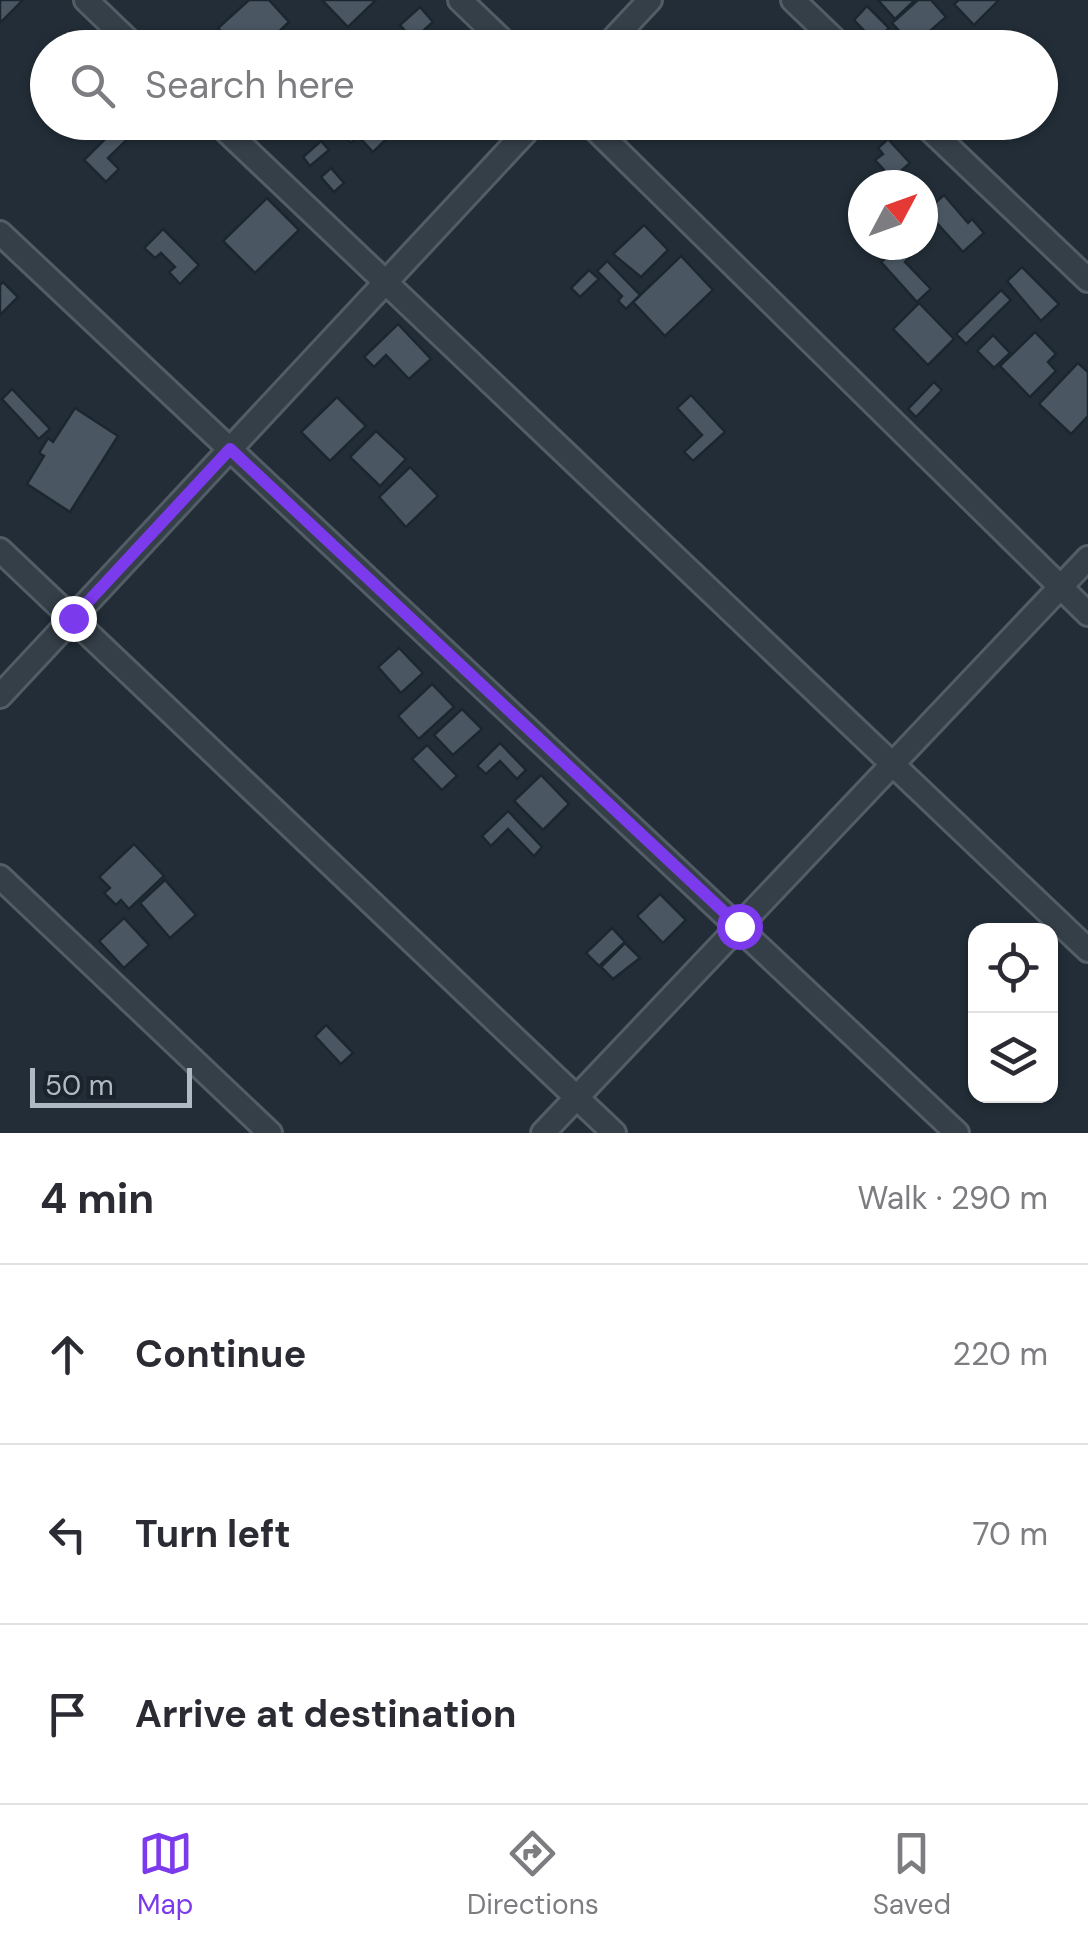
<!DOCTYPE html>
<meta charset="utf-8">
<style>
:root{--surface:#fff;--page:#f7f7f7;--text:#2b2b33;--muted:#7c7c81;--line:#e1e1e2;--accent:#7c3aed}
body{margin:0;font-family:"DM Sans",sans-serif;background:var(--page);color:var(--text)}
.controls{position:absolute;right:30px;bottom:30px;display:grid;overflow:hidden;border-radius:20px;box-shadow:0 2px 8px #0004}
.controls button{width:90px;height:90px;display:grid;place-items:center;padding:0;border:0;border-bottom:2px solid var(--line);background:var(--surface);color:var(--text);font:50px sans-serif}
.compass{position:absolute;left:848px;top:170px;width:90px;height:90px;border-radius:50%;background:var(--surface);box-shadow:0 2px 8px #0004;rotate:49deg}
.scale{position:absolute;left:30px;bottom:25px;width:162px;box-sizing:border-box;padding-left:10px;border:5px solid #b0bac4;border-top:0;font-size:28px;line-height:35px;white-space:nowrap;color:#b0bac4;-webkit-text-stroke:8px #1b242c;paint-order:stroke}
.stop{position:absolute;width:30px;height:30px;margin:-22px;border:8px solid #7c3aed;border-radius:50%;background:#fff}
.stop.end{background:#7c3aed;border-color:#fff;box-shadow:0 2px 10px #0008}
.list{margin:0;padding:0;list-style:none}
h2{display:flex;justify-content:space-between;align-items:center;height:130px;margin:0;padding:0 40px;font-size:42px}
h2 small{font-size:32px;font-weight:400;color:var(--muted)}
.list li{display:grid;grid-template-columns:65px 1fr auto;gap:30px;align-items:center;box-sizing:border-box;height:180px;padding:0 40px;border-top:2px solid var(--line)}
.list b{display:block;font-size:38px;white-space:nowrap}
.list em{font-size:32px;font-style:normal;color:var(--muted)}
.icon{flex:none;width:55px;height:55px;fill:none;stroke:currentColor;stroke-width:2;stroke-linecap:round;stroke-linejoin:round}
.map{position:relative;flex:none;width:1088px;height:1133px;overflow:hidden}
.search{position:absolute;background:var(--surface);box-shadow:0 2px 8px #0004;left:30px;right:30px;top:30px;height:110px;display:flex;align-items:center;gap:25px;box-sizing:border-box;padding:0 35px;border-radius:55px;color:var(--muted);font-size:38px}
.sheet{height:670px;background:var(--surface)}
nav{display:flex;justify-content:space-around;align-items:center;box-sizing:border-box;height:140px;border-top:2px solid var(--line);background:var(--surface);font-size:28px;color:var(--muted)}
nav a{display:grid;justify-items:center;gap:5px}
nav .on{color:var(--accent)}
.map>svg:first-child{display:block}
.building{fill:#4a5763;stroke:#1c262e;stroke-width:2.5}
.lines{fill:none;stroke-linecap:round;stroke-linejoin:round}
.minor-casing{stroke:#535d65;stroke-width:28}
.minor{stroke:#353f48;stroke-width:22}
.route{stroke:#7c3aed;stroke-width:12}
</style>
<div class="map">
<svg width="1088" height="1133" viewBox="0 0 1088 1133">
<rect width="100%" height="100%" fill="#222d37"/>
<g class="building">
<polygon points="0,0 23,0 0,23"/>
<polygon points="249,0 269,0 289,22 262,48 225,48 222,44 227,38 218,28"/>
<polygon points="322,0 376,0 348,27"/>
<polygon points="878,0 915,0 895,19"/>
<polygon points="918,0 931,0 946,17 913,46 892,23"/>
<polygon points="959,0 999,0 974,25 954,4"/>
<polygon points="867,6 889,28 875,42 854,20"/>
<polygon points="420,7 433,22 413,40 400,25"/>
<polygon points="122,122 131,122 138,129 108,158 119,169 106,182 84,160"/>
<polygon points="338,122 397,122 400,126 373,152 358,136 351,143 334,126"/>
<polygon points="888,139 910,163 885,185 878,185 874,179 884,170 875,160 883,154 878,148"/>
<polygon points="321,141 329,150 310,166 303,157"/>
<polygon points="331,168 344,183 334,192 321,177"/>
<polygon points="944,195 968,223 972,219 984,233 963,252 926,211"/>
<polygon points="267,198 299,230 255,273 223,241"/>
<polygon points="644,225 668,250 641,277 613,254"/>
<polygon points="163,229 199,265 180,284 169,272 175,267 161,253 155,258 144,248"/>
<polygon points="901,245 911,256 905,262 931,289 917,302 881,262"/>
<polygon points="681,256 713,290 665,336 633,302"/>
<polygon points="607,261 640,295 626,309 618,301 622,296 597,271"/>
<polygon points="1022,267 1059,304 1041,321 1007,281"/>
<polygon points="589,270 599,279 580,297 571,288"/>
<polygon points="3,282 18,297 0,315 0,285"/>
<polygon points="1001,290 1011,300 966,344 956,334"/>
<polygon points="919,303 954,339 928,365 893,329"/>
<polygon points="398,324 431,359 409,379 386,355 374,367 364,357"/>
<polygon points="1035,332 1056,354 1048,362 1056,371 1030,397 1000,366"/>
<polygon points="993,335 1010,353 994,368 977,351"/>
<polygon points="1078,363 1088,372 1088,416 1071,434 1039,404"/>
<polygon points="934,382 942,390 916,417 908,409"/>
<polygon points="12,389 50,429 39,439 2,399"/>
<polygon points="691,395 725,432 693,461 684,452 702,435 677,408"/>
<polygon points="337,397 366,426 330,461 301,432"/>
<polygon points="75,408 118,436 70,512 27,484 44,456 39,453 48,438 53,442"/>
<polygon points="376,431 406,459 380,486 350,457"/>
<polygon points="410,467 438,496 406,527 379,497"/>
<polygon points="399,648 423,673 401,693 378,667"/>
<polygon points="432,684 454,707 419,739 398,716"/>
<polygon points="462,709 482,729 453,755 434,735"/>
<polygon points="500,743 526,770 517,779 500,761 486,774 477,766"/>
<polygon points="427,745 457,776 442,790 412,759"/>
<polygon points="541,775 569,804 543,830 514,801"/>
<polygon points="508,811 542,847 534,856 508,829 491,846 482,836"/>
<polygon points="134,844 164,876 129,909 121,900 116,905 104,893 110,888 99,877"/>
<polygon points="165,880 196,915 170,938 140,903"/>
<polygon points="660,894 686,920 663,943 637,916"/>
<polygon points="124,918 149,945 124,968 99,941"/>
<polygon points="612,928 625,942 599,966 586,953"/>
<polygon points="625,943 640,958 613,979 601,967"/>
<polygon points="326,1025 353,1053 341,1064 315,1036"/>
</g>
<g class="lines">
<defs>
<g id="minor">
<polyline points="86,0 136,48"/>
<polyline points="460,0 510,48"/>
<polyline points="793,0 843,48"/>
<polyline points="605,48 650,0"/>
<polyline points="217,122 1088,950"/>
<polyline points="588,122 1088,614"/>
<polyline points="922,122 1088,280"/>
<polyline points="0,233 957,1133"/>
<polyline points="0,550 614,1133"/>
<polyline points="0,696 535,122"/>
<polyline points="0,877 270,1133"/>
<polyline points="543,1133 1088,558"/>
</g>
</defs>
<use href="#minor" class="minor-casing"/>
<use href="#minor" class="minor"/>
</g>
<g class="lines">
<polyline class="route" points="73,618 230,449 739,926"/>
</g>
</svg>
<div class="controls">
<button><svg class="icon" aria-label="locate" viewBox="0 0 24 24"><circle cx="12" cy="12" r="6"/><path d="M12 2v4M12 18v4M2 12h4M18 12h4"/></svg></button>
<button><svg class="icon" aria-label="layers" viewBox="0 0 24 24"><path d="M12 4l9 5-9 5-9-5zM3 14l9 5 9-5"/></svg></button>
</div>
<svg class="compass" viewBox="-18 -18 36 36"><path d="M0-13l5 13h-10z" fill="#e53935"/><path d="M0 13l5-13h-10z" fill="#7c7c81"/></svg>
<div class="scale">50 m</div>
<div class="stop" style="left:739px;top:926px"></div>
<div class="stop end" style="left:73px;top:618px"></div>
<div class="search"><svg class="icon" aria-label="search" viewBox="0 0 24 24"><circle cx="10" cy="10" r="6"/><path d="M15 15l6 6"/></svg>Search here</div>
</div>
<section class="sheet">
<h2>4 min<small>Walk · 290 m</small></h2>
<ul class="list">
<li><svg class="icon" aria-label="ahead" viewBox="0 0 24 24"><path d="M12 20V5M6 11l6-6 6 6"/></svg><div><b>Continue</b></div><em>220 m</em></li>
<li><svg class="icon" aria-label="left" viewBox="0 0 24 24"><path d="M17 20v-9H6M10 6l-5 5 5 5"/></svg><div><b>Turn left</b></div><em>70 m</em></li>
<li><svg class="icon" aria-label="arrive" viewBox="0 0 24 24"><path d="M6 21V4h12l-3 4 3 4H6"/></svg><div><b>Arrive at destination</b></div></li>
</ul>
</section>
<nav>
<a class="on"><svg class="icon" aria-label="map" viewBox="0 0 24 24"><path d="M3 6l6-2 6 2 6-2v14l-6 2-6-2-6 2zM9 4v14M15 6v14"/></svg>Map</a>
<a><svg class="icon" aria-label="directions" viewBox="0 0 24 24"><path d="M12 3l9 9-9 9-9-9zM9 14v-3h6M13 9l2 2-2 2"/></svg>Directions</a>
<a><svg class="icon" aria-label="saved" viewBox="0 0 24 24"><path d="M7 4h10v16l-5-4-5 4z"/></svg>Saved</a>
</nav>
